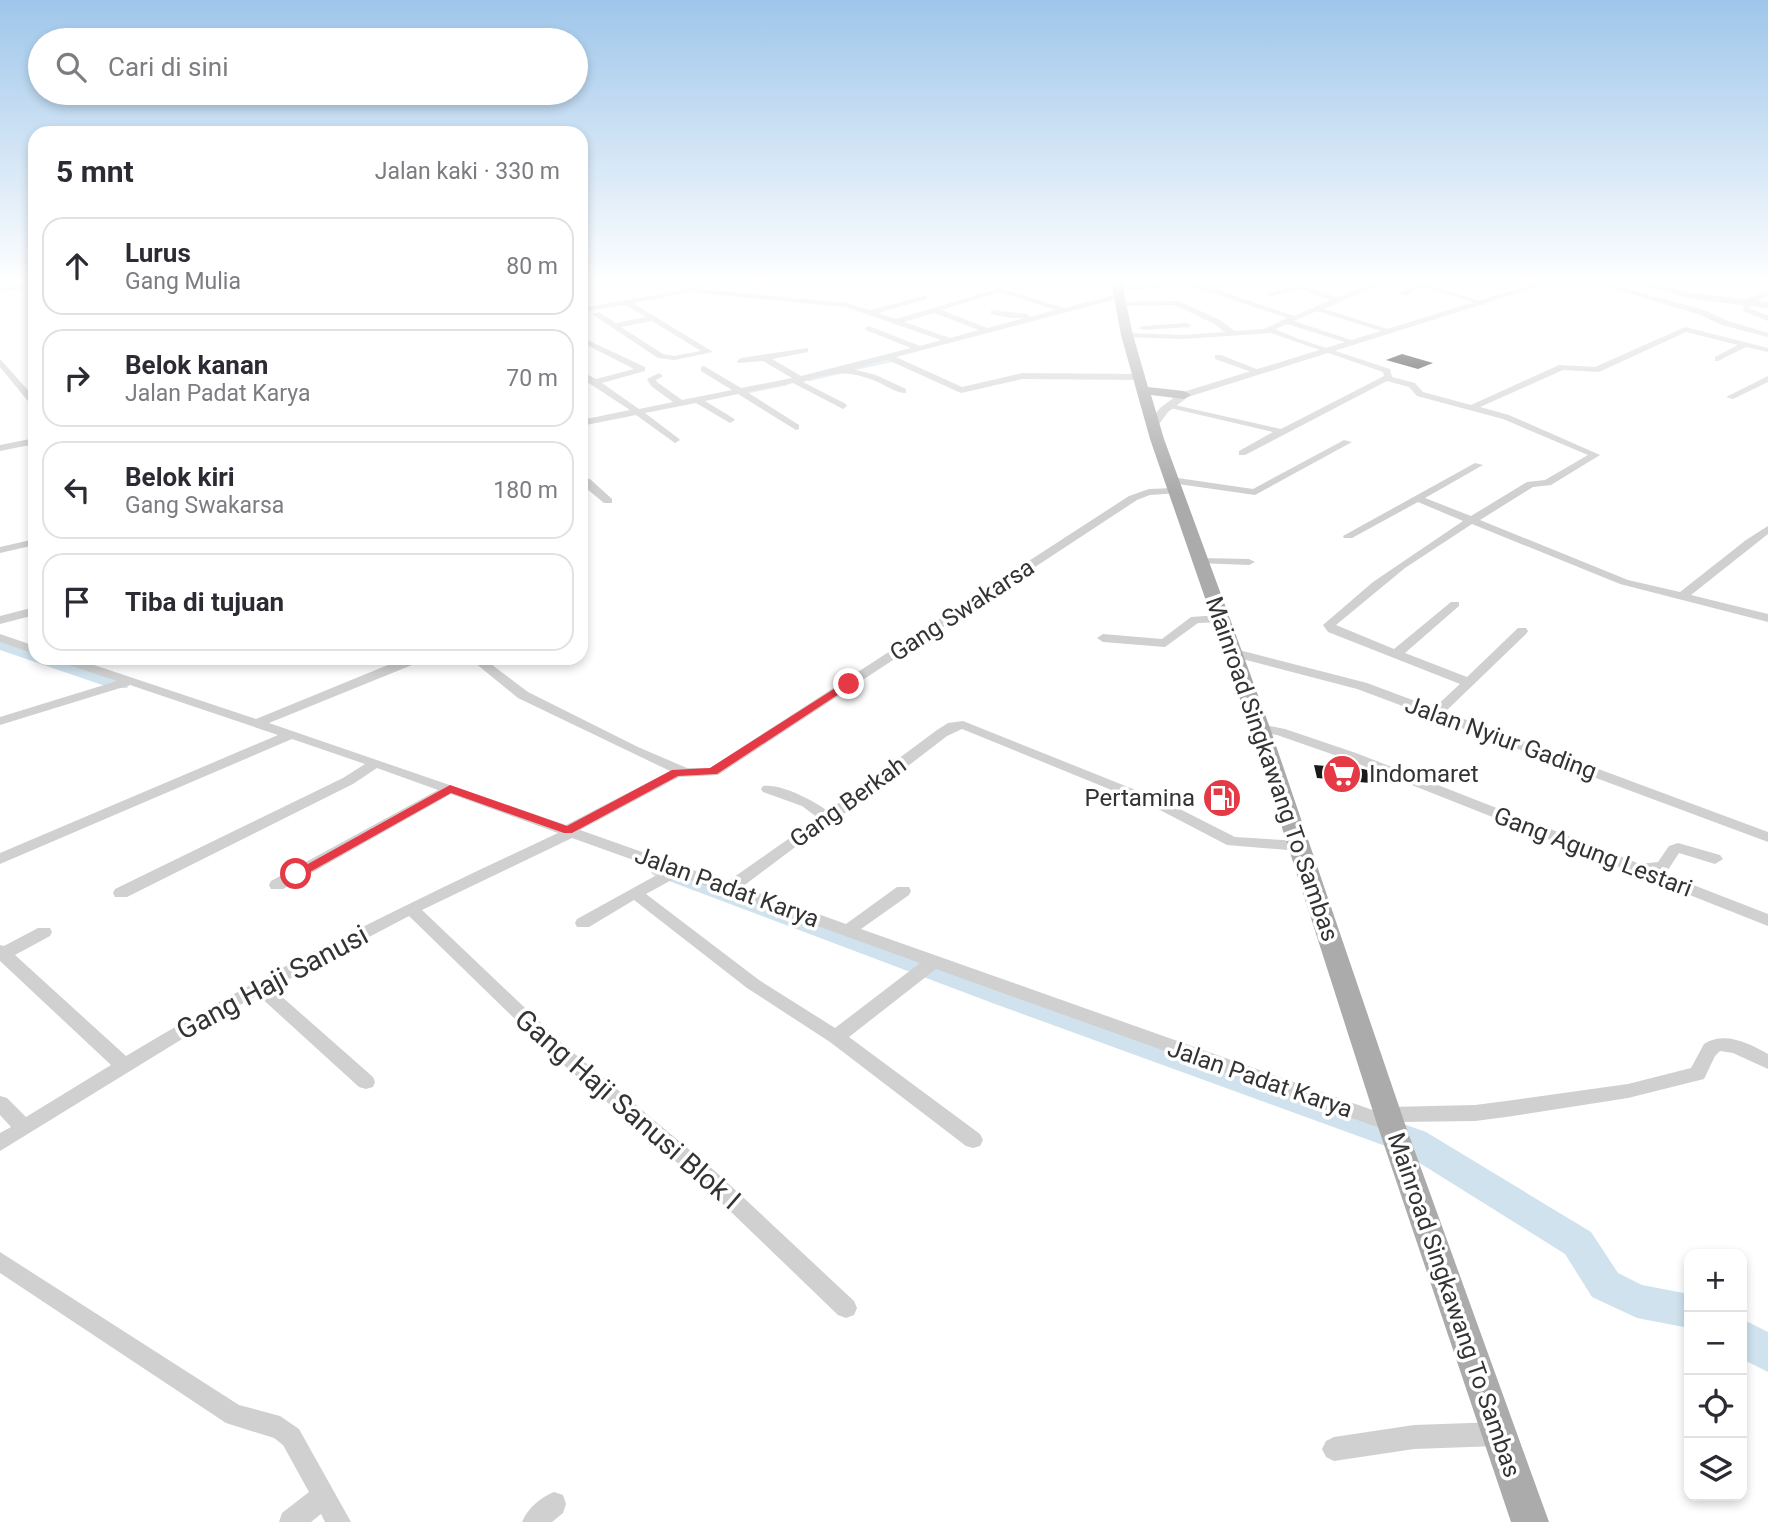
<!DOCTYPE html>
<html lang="id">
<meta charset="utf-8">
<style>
:root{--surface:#fff;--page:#f2f2f3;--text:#2b2b33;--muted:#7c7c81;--line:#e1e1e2}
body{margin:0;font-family:Roboto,sans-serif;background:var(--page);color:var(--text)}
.controls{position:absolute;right:21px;bottom:21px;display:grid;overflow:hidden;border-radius:14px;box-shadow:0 4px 10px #0003}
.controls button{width:63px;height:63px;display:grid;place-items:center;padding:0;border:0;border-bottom:2px solid var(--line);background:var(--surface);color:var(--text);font:35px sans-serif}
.stop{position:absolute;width:21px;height:21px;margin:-16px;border:5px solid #e63946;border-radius:50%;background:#fff}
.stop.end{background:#e63946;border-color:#fff;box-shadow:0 2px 7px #0008}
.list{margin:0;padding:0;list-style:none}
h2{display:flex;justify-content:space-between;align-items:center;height:91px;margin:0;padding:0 28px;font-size:30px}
h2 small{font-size:23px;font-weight:400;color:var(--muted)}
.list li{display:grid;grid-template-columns:46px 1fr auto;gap:21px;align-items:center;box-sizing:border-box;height:98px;margin:0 14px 14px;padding:0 14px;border:2px solid var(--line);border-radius:21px}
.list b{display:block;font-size:26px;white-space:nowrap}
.list p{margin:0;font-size:23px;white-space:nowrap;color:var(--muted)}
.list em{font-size:23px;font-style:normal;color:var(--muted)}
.icon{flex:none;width:38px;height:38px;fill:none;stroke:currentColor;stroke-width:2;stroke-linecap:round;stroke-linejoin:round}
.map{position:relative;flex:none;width:1768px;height:1522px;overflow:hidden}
.search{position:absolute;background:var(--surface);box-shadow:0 4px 10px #0003;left:28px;top:28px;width:560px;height:77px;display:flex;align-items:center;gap:18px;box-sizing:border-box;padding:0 24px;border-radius:38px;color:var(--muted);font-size:26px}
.panel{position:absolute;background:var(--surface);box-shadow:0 4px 10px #0003;left:28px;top:126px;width:560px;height:539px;border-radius:21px}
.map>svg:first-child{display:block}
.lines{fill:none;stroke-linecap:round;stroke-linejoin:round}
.stream{stroke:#cfe2ee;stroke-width:2.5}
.river{fill:#cfe2ee;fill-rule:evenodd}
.building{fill:#1a1a1a}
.minor{fill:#d0d0d0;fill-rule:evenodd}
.tertiary{fill:#d0d0d0;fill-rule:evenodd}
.primary{fill:#ababab;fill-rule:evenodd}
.route{fill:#e63946}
.labels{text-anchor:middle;stroke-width:7;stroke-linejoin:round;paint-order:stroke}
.street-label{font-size:24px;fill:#333;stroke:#fff}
.poi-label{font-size:24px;fill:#333;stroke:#fff;text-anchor:start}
.near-street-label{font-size:28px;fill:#333;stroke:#fff}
</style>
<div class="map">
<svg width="1768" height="1522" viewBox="0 0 1768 1522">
<rect width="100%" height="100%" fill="#fff"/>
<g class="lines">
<g class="stream">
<polyline points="850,370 891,361 888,358"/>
<polyline points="809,380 838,373"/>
<polyline points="744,393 787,384"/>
</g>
<g class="river">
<polygon points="0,637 35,648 35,658 66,658 127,678 130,683 127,688 111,688 0,650"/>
<polygon points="663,860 1426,1132 1591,1232 1618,1273 1642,1285 1689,1294 1689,1328 1637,1318 1592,1297 1565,1254 1402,1152 995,1004 653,875 649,869 653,863"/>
<polygon points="1742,1319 1768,1332 1768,1372 1742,1359"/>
</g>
</g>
<g class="building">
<polygon points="1402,354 1433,363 1418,369 1386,360"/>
<polygon points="1314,765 1363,769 1367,770 1370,783 1317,778"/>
</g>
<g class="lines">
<g class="minor">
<path d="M716,280H729L700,289L847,303L870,310L927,295V299L878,313L896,319L1000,288L1064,308L1118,294L1122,296L1121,298L896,357L962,387L1022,373L1140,374L1144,377L1140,380L1022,379L961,393L888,360L852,369L876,375L906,389V393C897,393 888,387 880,383C851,370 833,371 803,382L846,404L847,406L843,409L793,383L747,392L799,425V429L796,430L738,394L705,401L733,418L735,420L730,423L696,403L645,413L678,438L680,440L675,443L636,415L581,426V420L630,410L581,378V371L596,379L634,369L581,342V337L645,367V371L602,383L639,409L673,402L651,386L647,379L659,373L663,376L656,380L657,382L682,400L732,390L701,371V367L704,366L741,388L792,378L763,361L738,363L737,361L741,358L808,348V352L772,359L801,376L911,348L866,330L865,328L869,326L920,346L941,340L846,307L689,292L633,303L713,352L674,360L658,358L592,314L599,312L616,323L646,317L625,305L581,312V308L672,292ZM1000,292L1055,310L1030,317L1027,314L991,310V314L1010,318H1025L987,328L942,310ZM934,313L979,330L950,338L904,322ZM652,321L701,351L674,356L663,354L621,327Z"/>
<polygon points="1168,280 1188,280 1208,287 1231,280 1243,280 1215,289 1294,316 1331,300 1298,289 1271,297 1268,297 1268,293 1298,285 1338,297 1380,280 1390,280 1324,309 1391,330 1391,334 1317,311 1294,321 1354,341 1354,345 1287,324 1275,329 1296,338 1390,369 1392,377 1415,383 1423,392 1471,405 1559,365 1595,367 1685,327 1768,348 1768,352 1746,347 1718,361 1715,361 1715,357 1738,345 1686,332 1599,372 1563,370 1480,407 1509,415 1600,455 1551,485 1533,487 1480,520 1628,580 1680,592 1746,540 1768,526 1768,534 1691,595 1768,614 1768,622 1620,584 1472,524 1405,568 1336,625 1394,649 1451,602 1459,602 1459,606 1405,653 1467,677 1518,628 1526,628 1528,631 1526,634 1445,712 1768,832 1768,842 1357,689 1227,655 1225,652 1227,649 1235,649 1367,683 1434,708 1460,684 1328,632 1323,625 1373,582 1463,521 1418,502 1352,538 1344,538 1343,536 1475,463 1483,465 1425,498 1471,516 1527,482 1545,480 1588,455 1503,419 1417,396 1409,387 1387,381 1245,455 1239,455 1239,451 1273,432 1166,407 1166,403 1281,429 1384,376 1383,372 1271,333 1183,339 1124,337 1124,333 1127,333 1183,335 1225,332 1214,324 1175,305 1117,306 1117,302 1120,302 1179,301 1220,320 1235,331 1264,329 1287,318 1179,282 1143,290 1117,290 1113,288 1117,286 1143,286"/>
<polygon points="1426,280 1432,280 1429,285 1487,303 1483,305 1423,287 1405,296 1398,294"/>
<polygon points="1583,280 1595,280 1704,310 1728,321 1768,333 1768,337 1722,325 1698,314"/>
<polygon points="35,283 35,287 0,292 0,288"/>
<polygon points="1768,291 1768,296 1752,302 1750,308 1768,316 1768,321 1743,311 1746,299"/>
<polygon points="1187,323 1191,325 1190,327 1143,330 1139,328 1143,326"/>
<polygon points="1215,355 1221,355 1264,372 1257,374 1215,359"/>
<polygon points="0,359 35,398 35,407 32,406 0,367"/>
<polygon points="1768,376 1768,382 1733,399 1726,397"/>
<polygon points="35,438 35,444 0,451 0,445"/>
<polygon points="1344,440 1352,442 1255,495 1171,483 1166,480 1171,477 1253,489"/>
<polygon points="581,478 590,479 612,499 612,503 604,503 581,484"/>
<path d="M1175,488L1179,489V493L1150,495L1137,500L718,775L679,777L580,830L727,882L818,818L802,806L763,792L761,789L763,786C781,783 814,801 828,811L937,730L948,723L963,721L1168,803L1235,837L1300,841L1308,846L1300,851L1227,845L1158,809L962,729L947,736L860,803L810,836L742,887L846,924L897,887H909L911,891L909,895L861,929L1381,1113L1389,1107L1475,1105L1506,1101L1628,1084L1691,1068L1704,1044C1725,1031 1748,1043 1768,1054V1069L1733,1053L1720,1051L1715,1056L1704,1079L1628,1098L1506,1117L1475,1121L1400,1122L1398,1129L1391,1132L936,969L849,1037L980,1134L983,1140L980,1146L973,1148L966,1146L830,1042L747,988L634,900L589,927H577L575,923L577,919L664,871L572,838L422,910L563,1044L716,1172L854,1301L857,1308L854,1315L846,1318L838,1315L702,1184L551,1054L409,916L272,988L373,1077L375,1082L373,1087L366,1089L359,1087L258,995L218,1017L0,1151V1133L11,1127L0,1115V1096L7,1098L26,1117L111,1065L0,961V945L4,946L38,928H50L52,932L50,936L15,955L126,1056C265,972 411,902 558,833L451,794L283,889H271L269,885L271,881L438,790L377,768L353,784L127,897H115L113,893L115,889L343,778L365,764L292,739L0,864V853L278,735L130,685L0,725V717L117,681L56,661L54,658H73L256,719L405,658H417L412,665L269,723L566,825L670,771L518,698L469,658H483L528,692L638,747L687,768H710L1129,496L1149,489ZM679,876L920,963L835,1028L759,980L646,894Z"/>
<polygon points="35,539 35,545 0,553 0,547"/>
<polygon points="1200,558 1249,559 1255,562 1249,565 1196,563 1196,559"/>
<polygon points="35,607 35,615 0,624 0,616"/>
<polygon points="1219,615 1225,619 1223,622 1198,623 1165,647 1103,642 1097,638 1103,634 1162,639 1191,617"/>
<polygon points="0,634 35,646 35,654 0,642"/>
<polygon points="1260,724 1285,729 1356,753 1640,864 1658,862 1669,846 1678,843 1720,855 1723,859 1715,864 1679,853 1668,870 1660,872 1768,914 1768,926 1346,759 1277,735 1255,731 1253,728 1255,725"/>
<polygon points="0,1252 239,1405 280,1416 299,1429 351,1522 325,1522 321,1514 311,1522 279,1522 282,1513 309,1492 283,1445 274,1438 226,1423 0,1273"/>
<polygon points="1498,1422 1506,1426 1510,1434 1506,1442 1498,1446 1414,1449 1334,1461 1326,1457 1322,1449 1326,1441 1334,1437 1414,1425"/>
<path d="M554,1492L563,1495L566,1504L563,1513L552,1522H522C527,1509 541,1497 554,1492Z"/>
</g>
<g class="tertiary">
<polygon points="1545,280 1559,280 1188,397 1168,412 1157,427 1147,425 1160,408 1180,393"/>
<polygon points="1626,280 1641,280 1692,293 1768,302 1768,308 1692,299"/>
</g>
<polygon class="primary" points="1111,280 1121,280 1133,335 1148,387 1184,391 1191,395 1184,399 1151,395 1164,439 1270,728 1405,1124 1549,1522 1511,1522 1377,1124 1250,728 1150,439 1121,335"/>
</g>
<linearGradient id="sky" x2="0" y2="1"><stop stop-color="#9ec6ea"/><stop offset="0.57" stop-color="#fff"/><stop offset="1" stop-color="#fff" stop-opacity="0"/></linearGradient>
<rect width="1768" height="493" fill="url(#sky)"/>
<polygon class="route" points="845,682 854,684 717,774 678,776 572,833 564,833 451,793 301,877 296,878 290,874 450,785 567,826 672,770 710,768"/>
<defs>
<symbol id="supermarket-disc" viewBox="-11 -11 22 22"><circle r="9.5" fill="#e63946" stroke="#fff"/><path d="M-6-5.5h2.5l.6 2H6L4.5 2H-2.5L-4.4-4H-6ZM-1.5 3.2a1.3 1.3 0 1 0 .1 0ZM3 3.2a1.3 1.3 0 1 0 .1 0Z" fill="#fff"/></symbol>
<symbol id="fuel-disc" viewBox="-11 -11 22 22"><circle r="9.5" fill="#e63946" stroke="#fff"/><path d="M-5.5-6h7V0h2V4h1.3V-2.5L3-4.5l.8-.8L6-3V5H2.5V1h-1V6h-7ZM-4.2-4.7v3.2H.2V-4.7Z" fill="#fff"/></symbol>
</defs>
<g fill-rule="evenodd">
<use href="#supermarket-disc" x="1320" y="752" width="44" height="44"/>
<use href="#fuel-disc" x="1200" y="776" width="44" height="44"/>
</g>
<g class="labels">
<g class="street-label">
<text transform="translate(962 610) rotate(-33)" y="8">Gang Swakarsa</text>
<text transform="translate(1501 738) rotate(20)" y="8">Jalan Nyiur Gading</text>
<text transform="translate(1272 769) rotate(71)" y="8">Mainroad Singkawang To Sambas</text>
<text transform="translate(848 802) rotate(-36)" y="8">Gang Berkah</text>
<text transform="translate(1593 852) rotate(21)" y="8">Gang Agung Lestari</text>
<text transform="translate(727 887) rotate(20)" y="8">Jalan Padat Karya</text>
<text transform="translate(1260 1079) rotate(19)" y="8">Jalan Padat Karya</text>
<text transform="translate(1454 1305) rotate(71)" y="8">Mainroad Singkawang To Sambas</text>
</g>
<g class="poi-label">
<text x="1369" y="782">Indomaret</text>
<text x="1195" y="806" text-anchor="end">Pertamina</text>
</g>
<g class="near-street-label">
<text transform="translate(272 982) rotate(-28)" y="10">Gang Haji Sanusi</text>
<text transform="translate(628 1109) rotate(41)" y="10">Gang Haji Sanusi Blok I</text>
</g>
</g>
</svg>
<div class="controls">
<button>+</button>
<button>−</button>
<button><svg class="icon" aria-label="locate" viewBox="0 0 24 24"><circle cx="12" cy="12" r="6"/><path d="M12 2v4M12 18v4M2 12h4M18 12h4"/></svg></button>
<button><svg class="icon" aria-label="layers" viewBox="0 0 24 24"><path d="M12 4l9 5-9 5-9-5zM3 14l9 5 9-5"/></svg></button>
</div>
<div class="stop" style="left:296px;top:874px"></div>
<div class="stop end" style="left:849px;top:684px"></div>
<div class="search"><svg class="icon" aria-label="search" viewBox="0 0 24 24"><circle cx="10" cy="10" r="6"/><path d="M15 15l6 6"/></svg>Cari di sini</div>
<section class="panel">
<h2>5 mnt<small>Jalan kaki · 330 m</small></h2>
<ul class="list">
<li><svg class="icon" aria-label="ahead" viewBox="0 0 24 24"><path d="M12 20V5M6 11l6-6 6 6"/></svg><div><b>Lurus</b><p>Gang Mulia</p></div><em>80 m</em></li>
<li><svg class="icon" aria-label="right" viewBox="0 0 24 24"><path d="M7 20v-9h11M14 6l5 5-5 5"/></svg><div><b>Belok kanan</b><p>Jalan Padat Karya</p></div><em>70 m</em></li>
<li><svg class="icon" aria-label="left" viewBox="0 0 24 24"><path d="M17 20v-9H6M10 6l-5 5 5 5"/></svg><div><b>Belok kiri</b><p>Gang Swakarsa</p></div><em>180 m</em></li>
<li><svg class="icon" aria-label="arrive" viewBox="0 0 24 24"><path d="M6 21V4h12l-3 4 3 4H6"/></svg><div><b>Tiba di tujuan</b></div></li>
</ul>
</section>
</div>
